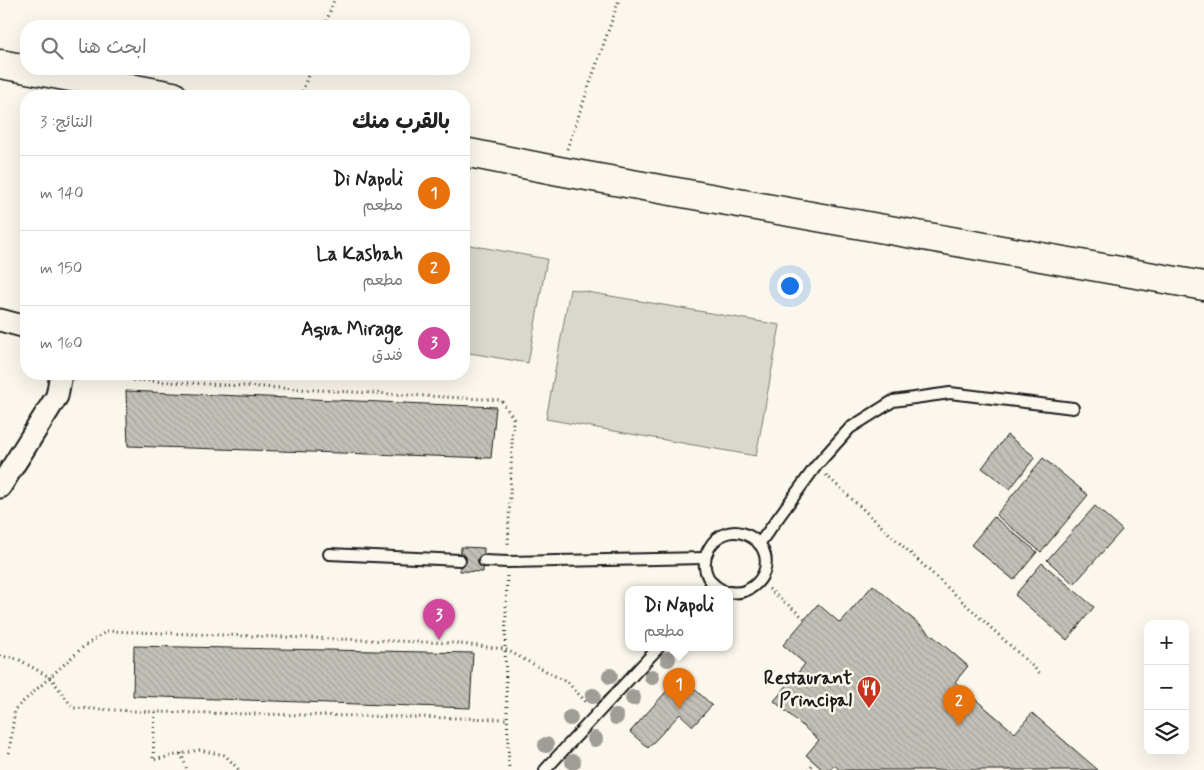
<!DOCTYPE html>
<html lang="ar">
<meta charset="utf-8">
<style>
:root{--surface:#fff;--page:#f2f2f2;--text:#222;--muted:#767676;--line:#e0e0e0;--accent:#0f766e}
body{margin:0;font-family:Mynerve,"Playpen Sans Arabic",sans-serif;background:var(--page);color:var(--text);direction:rtl}
.controls{position:absolute;right:15px;bottom:15px;display:grid;overflow:hidden;border-radius:10px;box-shadow:0 5px 20px #0002}
.controls button{width:45px;height:45px;display:grid;place-items:center;padding:0;border:0;border-bottom:1px solid var(--line);background:var(--surface);color:var(--text);font:25px sans-serif}
.you{position:absolute;left:789px;top:285px;width:18px;height:18px;margin:-12px;border:4px solid #fff;border-radius:50%;background:#1a73e8;box-shadow:0 0 0 8px #1a73e833}
.badge{display:grid;place-items:center;width:32px;height:32px;border-radius:50%;background:var(--accent);color:#fff;font-size:16px;font-weight:700}
.pin{position:absolute;translate:-50% -41px;filter:drop-shadow(0 1px 2px #0008)}
.pin::after{content:'';position:absolute;top:26px;width:18px;height:15px;background:inherit;clip-path:polygon(0 0,100% 0,50% 100%)}
.popup{position:absolute;left:625px;top:586px;width:108px;height:65px;box-sizing:border-box;display:grid;place-content:center;border-radius:10px;background:var(--surface);filter:drop-shadow(0 1px 4px #0005);font-size:16px;white-space:nowrap;color:var(--muted)}
.popup b{font-size:19px;color:var(--text)}
.popup::after{content:'';position:absolute;left:50%;top:100%;margin-left:-10px;border:10px solid transparent;border-top-color:var(--surface)}
.list{margin:0;padding:0;list-style:none}
h2{display:flex;justify-content:space-between;align-items:center;height:65px;margin:0;padding:0 20px;font-size:21px}
h2 small{font-size:16px;font-weight:400;color:var(--muted)}
.list li{display:grid;grid-template-columns:32px 1fr auto;gap:15px;align-items:center;box-sizing:border-box;height:75px;padding:0 20px;border-top:1px solid var(--line)}
.list b{display:block;font-size:19px;white-space:nowrap}
.list p{margin:0;font-size:16px;white-space:nowrap;color:var(--muted)}
.list em{font-size:16px;font-style:normal;color:var(--muted)}
.icon{flex:none;width:28px;height:28px;fill:none;stroke:currentColor;stroke-width:2;stroke-linecap:round;stroke-linejoin:round}
.map{position:relative;flex:none;width:1204px;height:770px;overflow:hidden;direction:ltr}
.search{position:absolute;background:var(--surface);box-shadow:0 5px 20px #0002;left:20px;top:20px;width:450px;height:55px;display:flex;align-items:center;gap:12px;box-sizing:border-box;padding:0 18px;border-radius:20px;color:var(--muted);font-size:19px}
.panel{position:absolute;background:var(--surface);box-shadow:0 5px 20px #0002;left:20px;top:90px;width:450px;height:290px;border-radius:20px;direction:rtl}
.map>svg:first-child{display:block}
.green{fill:#dad7ce;stroke:#7b7a75}
.building{fill:url(#building-back-hatch);stroke:#1c1c1c}
.lines{fill:none;stroke-linecap:round;stroke-linejoin:round}
.lane-casing{stroke:#1c1c1c;stroke-width:14}
.street-casing{stroke:#1c1c1c;stroke-width:25}
.primary-casing{stroke:#1c1c1c;stroke-width:31}
.path{stroke:#1c1c1c;stroke-width:3;stroke-dasharray:1 4;stroke-linecap:butt}
.lane{stroke:#fbf7ec;stroke-width:10}
.street{stroke:#fbf7ec;stroke-width:21}
.primary{stroke:#fbf7ec;stroke-width:28}
.tree{fill:#a09d97}
.labels{text-anchor:middle;stroke-width:5;stroke-linejoin:round;paint-order:stroke}
.poi-label{font-size:19px;font-weight:bold;fill:#1c1c1c;stroke:#fbf7ec;text-anchor:end}
</style>
<div class="map">
<svg width="1204" height="770" viewBox="0 0 1204 770">
<defs>
<pattern id="building-back-hatch" width="6" height="6" patternUnits="userSpaceOnUse" patternTransform="scale(1.25)"><rect width="6" height="6" fill="#c3c0b8"/><path d="M-1 5l2 2M0 0l6 6M5-1l2 2" fill="none" stroke="#a7a49e"/></pattern>
</defs>
<rect width="100%" height="100%" fill="#fbf7ec"/>
<filter id="ink" filterUnits="userSpaceOnUse"><feTurbulence type="fractalNoise" baseFrequency=".02" numOctaves="2"/><feDisplacementMap in="SourceGraphic" scale="10" xChannelSelector="R" yChannelSelector="G"/><feConvolveMatrix kernelMatrix="1 2 1 2 8 2 1 2 1" color-interpolation-filters="sRGB"/></filter>
<g filter="url(#ink)">
<g class="green">
<polygon points="464,244 547,259 528,363 464,352"/>
<polygon points="570,289 780,325 756,456 546,419"/>
</g>
<g class="building">
<polygon points="126,391 496,407 491,458 128,446"/>
<polygon points="1007,435 1035,457 1010,489 982,468"/>
<polygon points="1043,458 1088,495 1041,552 996,515"/>
<polygon points="1095,506 1122,530 1074,584 1047,560"/>
<polygon points="994,517 1037,552 1014,580 971,545"/>
<polygon points="461,547 484,548 483,572 460,571"/>
<polygon points="1042,563 1094,607 1067,640 1015,595"/>
<polygon points="873,585 968,666 955,682 1015,733 1032,713 1098,770 840,770 834,765 830,770 823,770 806,755 819,740 774,701 805,664 783,645 818,604 840,623"/>
<polygon points="134,646 473,653 470,708 133,696"/>
<polygon points="680,676 712,705 693,726 680,714 648,748 630,732"/>
</g>
<g class="lines">
<defs>
<g id="lane">
<polyline points="759,544 816,466 850,428 893,401 950,393 1073,408"/>
<polyline points="329,554 460,560"/>
<polyline points="484,561 508,562 705,558"/>
<path d="M722,590C684,571 716,515 751,537C758,541 763,548 765,555C770,577 750,596 729,592"/>
<polyline points="545,770 658,648"/>
</g>
<g id="street">
<polyline points="0,320 26,327"/>
<polyline points="0,487 57,396 61,374"/>
</g>
<g id="primary">
<polyline points="0,64 173,96"/>
<polyline points="464,152 559,171 1204,286"/>
</g>
</defs>
<use href="#lane" class="lane-casing"/>
<use href="#street" class="street-casing"/>
<use href="#primary" class="primary-casing"/>
<g class="path">
<polyline points="325,26 334,0"/>
<polyline points="301,96 310,69"/>
<polyline points="567,149 619,0"/>
<polyline points="133,380 501,400 513,418 508,547"/>
<polyline points="826,475 1042,675"/>
<polyline points="507,576 505,649 509,770"/>
<polyline points="769,589 805,619"/>
<polyline points="0,656 18,659 51,678 73,708 155,712 508,719"/>
<polyline points="155,712 153,760 199,750 225,755 239,770"/>
<polyline points="9,753 15,709 82,648 107,631 452,643 505,649 568,683 588,704"/>
<polyline points="181,753 187,770"/>
<polyline points="808,770 814,763"/>
</g>
<use href="#lane" class="lane"/>
<use href="#street" class="street"/>
<use href="#primary" class="primary"/>
</g>
<g class="tree">
<circle cx="668" cy="659" r="8"/>
<circle cx="610" cy="676" r="8"/>
<circle cx="652" cy="677" r="8"/>
<circle cx="593" cy="696" r="8"/>
<circle cx="633" cy="698" r="8"/>
<circle cx="616" cy="717" r="8"/>
<circle cx="570" cy="718" r="8"/>
<circle cx="595" cy="739" r="8"/>
<circle cx="546" cy="745" r="8"/>
<circle cx="573" cy="762" r="8"/>
</g>
</g>
<defs>
<symbol id="restaurant-pin" viewBox="-11 -11 22 30"><path d="M0 17L-7.5 6A9.5 9.5 0 1 1 7.5 6Z" fill="#c8321e" stroke="#fbf7ec"/><path d="M-5-6h1v4h1v-4h1v4h1v-4h1v5L-1.5 .5V6h-2V.5L-5-1ZM5-6V6H3V1.5H1.5Q1.5-4 5-6Z" fill="#fff"/></symbol>
</defs>
<g fill-rule="evenodd">
<use href="#restaurant-pin" x="855" y="674" width="28" height="38"/>
</g>
<g class="labels">
<g class="poi-label">
<text x="852" y="684">Restaurant<tspan x="852" dy="22">Principal</tspan></text>
</g>
</g>
</svg>
<div class="controls">
<button>+</button>
<button>−</button>
<button><svg class="icon" aria-label="layers" viewBox="0 0 24 24"><path d="M12 4l9 5-9 5-9-5zM3 14l9 5 9-5"/></svg></button>
</div>
<div class="you"></div>
<div class="pin badge" style="left:679px;top:709px;background:#e8710a">1</div>
<div class="popup"><b>Di Napoli</b>مطعم</div>
<div class="pin badge" style="left:959px;top:726px;background:#e8710a">2</div>
<div class="pin badge" style="left:439px;top:640px;background:#d1479c">3</div>
<div class="search"><svg class="icon" aria-label="search" viewBox="0 0 24 24"><circle cx="10" cy="10" r="6"/><path d="M15 15l6 6"/></svg>ابحث هنا</div>
<section class="panel">
<h2>بالقرب منك<small>النتائج: 3</small></h2>
<ul class="list">
<li><span class="badge" style="background:#e8710a">1</span><div><b>Di Napoli</b><p>مطعم</p></div><em>140 m</em></li>
<li><span class="badge" style="background:#e8710a">2</span><div><b>La Kasbah</b><p>مطعم</p></div><em>150 m</em></li>
<li><span class="badge" style="background:#d1479c">3</span><div><b>Aqua Mirage</b><p>فندق</p></div><em>160 m</em></li>
</ul>
</section>
</div>
